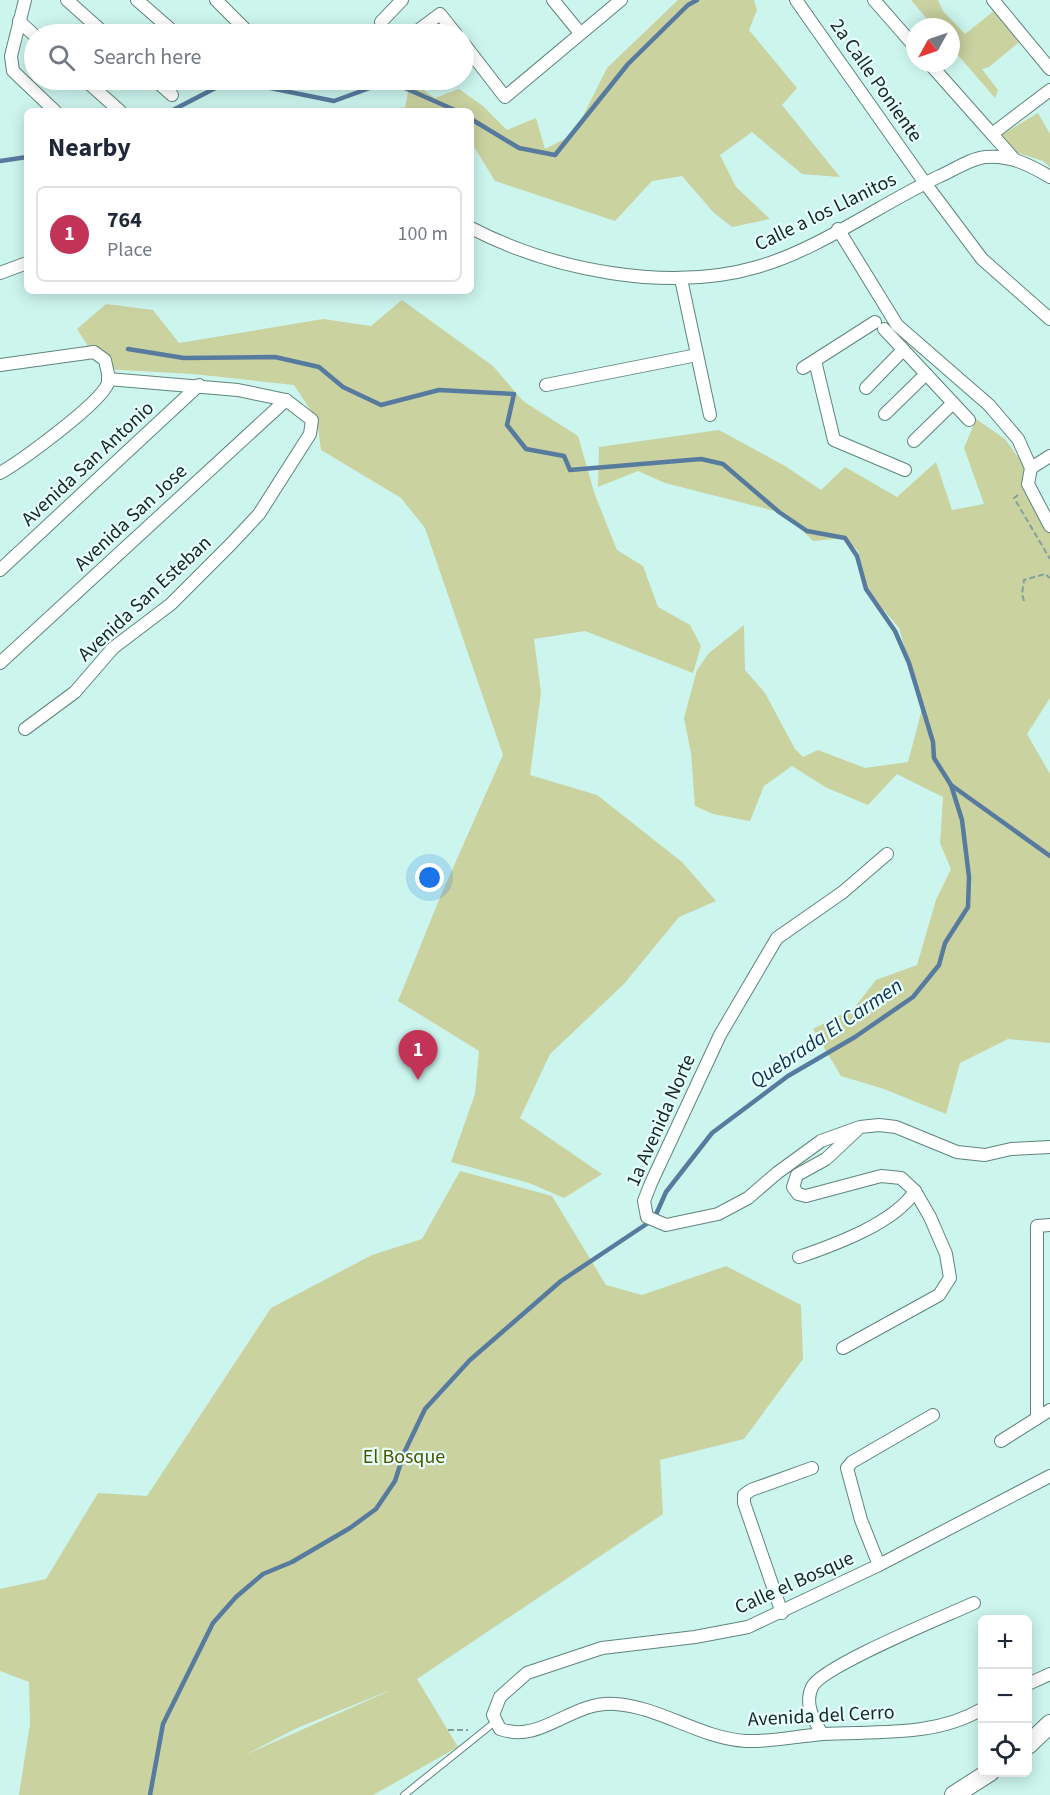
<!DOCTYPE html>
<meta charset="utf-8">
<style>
:root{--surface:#fff;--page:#f2f2f3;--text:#1f2937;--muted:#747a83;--line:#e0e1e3;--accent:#c23357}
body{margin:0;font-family:"Source Sans 3",sans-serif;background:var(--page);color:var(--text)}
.controls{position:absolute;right:18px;bottom:18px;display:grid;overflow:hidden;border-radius:9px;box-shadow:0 3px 15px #0003}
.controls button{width:54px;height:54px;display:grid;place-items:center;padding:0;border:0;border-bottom:2px solid var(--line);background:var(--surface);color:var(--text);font:30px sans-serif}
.compass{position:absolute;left:906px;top:18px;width:54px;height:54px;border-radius:50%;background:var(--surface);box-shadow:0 3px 15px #0003;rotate:230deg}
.you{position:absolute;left:430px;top:878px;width:21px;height:21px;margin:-15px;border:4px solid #fff;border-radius:50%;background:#1a73e8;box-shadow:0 0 0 9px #1a73e833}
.badge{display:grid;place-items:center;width:39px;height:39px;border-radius:50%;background:var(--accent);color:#fff;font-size:20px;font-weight:700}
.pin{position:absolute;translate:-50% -50px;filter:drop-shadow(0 2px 3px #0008)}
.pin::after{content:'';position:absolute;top:32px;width:21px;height:18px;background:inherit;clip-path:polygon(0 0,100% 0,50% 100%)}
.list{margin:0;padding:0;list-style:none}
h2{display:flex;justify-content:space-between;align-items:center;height:78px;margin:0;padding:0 24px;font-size:26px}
h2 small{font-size:20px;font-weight:400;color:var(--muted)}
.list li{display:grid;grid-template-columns:39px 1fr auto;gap:18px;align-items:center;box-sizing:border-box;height:96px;margin:0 12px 12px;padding:0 12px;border:2px solid var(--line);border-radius:9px}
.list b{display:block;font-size:22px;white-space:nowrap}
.list p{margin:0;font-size:20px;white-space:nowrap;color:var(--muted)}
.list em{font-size:20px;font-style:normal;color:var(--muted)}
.icon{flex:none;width:33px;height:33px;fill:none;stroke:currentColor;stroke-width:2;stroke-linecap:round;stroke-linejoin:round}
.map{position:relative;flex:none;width:1050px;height:1795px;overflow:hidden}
.search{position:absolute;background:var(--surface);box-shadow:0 3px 15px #0003;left:24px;top:24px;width:450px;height:66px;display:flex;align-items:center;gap:15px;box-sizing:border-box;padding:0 21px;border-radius:33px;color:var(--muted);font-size:22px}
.panel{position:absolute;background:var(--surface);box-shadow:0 3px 15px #0003;left:24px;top:108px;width:450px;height:186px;border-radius:9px}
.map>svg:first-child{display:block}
.green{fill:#cad2a0;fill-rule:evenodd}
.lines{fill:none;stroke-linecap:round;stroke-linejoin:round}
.stream{stroke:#577b9e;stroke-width:4.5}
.lane-casing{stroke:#5e847d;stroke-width:8}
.street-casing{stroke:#5e847d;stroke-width:14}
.secondary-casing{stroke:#5e847d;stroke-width:20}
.path{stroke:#82a09b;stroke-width:2;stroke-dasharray:6 3;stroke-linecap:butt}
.lane{stroke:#fff;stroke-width:6}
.street{stroke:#fff;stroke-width:12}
.secondary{stroke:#fff;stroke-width:18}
.labels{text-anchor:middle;stroke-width:4.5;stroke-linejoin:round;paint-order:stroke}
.street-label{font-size:20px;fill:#172624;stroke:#e6fffa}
.park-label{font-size:20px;fill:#4e5400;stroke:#e6fffa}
.water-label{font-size:21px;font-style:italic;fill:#0d2e50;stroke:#e6fffa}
</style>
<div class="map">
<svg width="1050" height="1795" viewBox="0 0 1050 1795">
<rect width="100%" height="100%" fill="#ccf5ee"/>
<g class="green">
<polygon points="678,0 754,0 757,10 749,30 797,88 782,105 840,177 802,174 752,132 720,155 736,187 770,219 732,227 714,213 682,176 652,181 615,221 495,181 471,142 471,111 410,111 405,108 410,81 435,98 459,89 483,106 507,130 536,118 545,149 574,134 607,68"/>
<polygon points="911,0 938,0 943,11 965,34 999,7 1024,38 989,67 982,69 998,90 995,98 951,47 951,27 934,27"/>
<polygon points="1038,113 1050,134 1050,167 1043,161 1012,151 1001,135"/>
<polygon points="402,300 493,366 523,401 578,436 595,495 617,550 643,566 658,607 690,625 701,646 693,673 585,631 534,639 541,693 530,775 597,795 682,862 716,901 679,917 624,984 550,1054 520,1118 602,1174 564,1198 529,1183 451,1162 475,1094 479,1051 398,1001 441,895 503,755 425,528 401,498 321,450 317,420 294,385 193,374 103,369 77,329 106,304 153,310 179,343 323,319 371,326"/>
<polygon points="976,419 1005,439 1027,470 1050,527 1050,698 1027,734 1050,774 1050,1043 1008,1039 960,1063 946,1114 884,1089 841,1076 813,1029 854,1008 876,980 917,965 936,900 951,869 940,843 943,797 897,774 868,805 827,788 792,766 764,786 750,821 713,814 695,806 691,753 684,718 697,670 709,653 744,625 745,670 765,693 795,749 803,757 818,750 865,768 908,762 922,709 899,628 869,593 858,551 845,538 813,541 786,514 665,483 638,471 598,487 599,447 719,430 785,466 821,490 845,467 897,497 936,462 952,510 984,504 964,448"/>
<path d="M460,1171L552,1196L606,1285L642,1295L726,1266L801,1305L803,1359L744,1439L660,1460L663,1514L417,1679L458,1747L373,1795H19L30,1724L29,1682L0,1671V1589L46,1579L98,1493L147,1496L271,1308L372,1255L422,1239ZM388,1691H389L245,1755L297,1728Z"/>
</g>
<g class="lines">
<g class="stream">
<polyline points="171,111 231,80 334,101 389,81 457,111"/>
<polyline points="471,119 519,148 555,155 628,64 688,5 697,0"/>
<polyline points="0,161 27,157"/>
<polyline points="128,349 184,358 275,357 319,367 343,387 381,405 439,390 514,394 507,425 526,449 564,456 570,470 701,459 723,464 779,512 807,531 845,538 857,556 866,589 895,631 909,663 933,742 934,758 951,785 962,820 969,877 968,907 945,943 939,965 913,997 855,1037 788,1076 712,1133 666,1192 654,1219 561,1281 470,1360 425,1409 404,1453 395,1481 376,1509 350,1528 292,1562 263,1574 236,1597 213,1623 163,1724 150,1795"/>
<polyline points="951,785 1050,856"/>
</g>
<defs>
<polyline id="lane" points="404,1795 495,1722"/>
<g id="street">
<polyline points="25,0 11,56 13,71 55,111"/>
<polyline points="67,0 105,34"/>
<polyline points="137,0 176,34"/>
<polyline points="216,0 250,34"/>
<polyline points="553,0 580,33"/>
<polyline points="796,0 925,183 982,259 1050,319"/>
<polyline points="874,0 915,47"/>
<polyline points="993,0 1050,69"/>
<polyline points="19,21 34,35"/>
<polyline points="381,22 402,0"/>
<polyline points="416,32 440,14 456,34"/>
<polyline points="464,44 505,97 621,0"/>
<polyline points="929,63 992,134"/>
<polyline points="85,80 120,111"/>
<polyline points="155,80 172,95"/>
<polyline points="1014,159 992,134 1050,90"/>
<path d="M471,228C552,270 668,293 757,267C818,250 882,203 940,176C954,170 971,158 986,157C1010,155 1030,165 1050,177"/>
<polyline points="838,229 897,325 989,405 1018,439 1031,468 1028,484 1050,526"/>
<polyline points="0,273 27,263"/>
<polyline points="681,279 710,415"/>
<polyline points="884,329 969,420"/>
<polyline points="815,361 834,440 905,470"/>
<path d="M0,365L94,352L105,360C106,367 110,376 108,383C101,403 21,461 0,473"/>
<polyline points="803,368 875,322"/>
<polyline points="546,385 697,355"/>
<polyline points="866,388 903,350"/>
<polyline points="885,414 926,374"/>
<polyline points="914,441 953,403"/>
<polyline points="1031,468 1050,456"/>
<polyline points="0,570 199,385"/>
<polyline points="0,663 286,400"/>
<polyline points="25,729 75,692 113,648 171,604 231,544 259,514 310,434 312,420 286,400 238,390 108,379"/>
<polyline points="887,854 843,892 777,938 720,1035 651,1183 644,1201 647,1217 666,1225 718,1214 748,1198 777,1173 821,1141 860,1127 879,1125 896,1127 957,1152 985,1155 1011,1149 1050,1147"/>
<path d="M799,1257C834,1245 895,1223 915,1191"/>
<polyline points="843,1348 939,1295 950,1278 946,1254 930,1217 915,1191 901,1178 881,1176 806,1196 798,1194 793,1187 797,1175 826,1159 857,1130"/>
<polyline points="1037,1418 1037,1226 1050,1225"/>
<polyline points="1001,1441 1050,1410"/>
<polyline points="879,1565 861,1520 847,1468 852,1462 933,1415"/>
<polyline points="782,1613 744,1503 744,1495 751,1490 812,1468"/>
<polyline points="1028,1684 1050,1674"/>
<path d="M982,1709C935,1737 876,1731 823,1734C798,1736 771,1742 746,1741C699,1738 661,1707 615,1704C570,1701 542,1744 500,1729L493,1715L500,1697L527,1673L602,1648L695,1637L748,1627L879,1565L1050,1476"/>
<path d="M822,1734C814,1720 804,1704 812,1687C822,1666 946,1616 974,1603"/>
</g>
<g id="secondary">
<polyline points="1028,1745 1050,1724"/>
<polyline points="954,1795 990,1772"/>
</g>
</defs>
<use href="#lane" class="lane-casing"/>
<use href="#street" class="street-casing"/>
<use href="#secondary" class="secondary-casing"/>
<g class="path">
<polyline points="1018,495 1014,498 1050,559"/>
<polyline points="1024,601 1022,594 1024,580 1045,574 1050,578"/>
<polyline points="448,1730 468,1730"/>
</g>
<use href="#lane" class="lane"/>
<use href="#street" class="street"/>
<use href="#secondary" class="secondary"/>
</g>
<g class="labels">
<g class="street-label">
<text transform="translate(877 80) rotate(55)" y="7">2a Calle Poniente</text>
<text transform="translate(825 211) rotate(-26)" y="7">Calle a los Llanitos</text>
<text transform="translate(87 463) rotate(-43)" y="7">Avenida San Antonio</text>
<text transform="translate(130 517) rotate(-43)" y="7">Avenida San Jose</text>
<text transform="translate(144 598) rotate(-43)" y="7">Avenida San Esteban</text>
<text transform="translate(660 1120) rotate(-66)" y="7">1a Avenida Norte</text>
<text transform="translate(794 1582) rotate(-24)" y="7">Calle el Bosque</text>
<text transform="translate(821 1715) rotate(-3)" y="7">Avenida del Cerro</text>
</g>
<g class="park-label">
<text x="404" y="1463">El Bosque</text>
</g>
<g class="water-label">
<text transform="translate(826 1033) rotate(-34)" y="7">Quebrada El Carmen</text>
</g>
</g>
</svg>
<div class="controls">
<button>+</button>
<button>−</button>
<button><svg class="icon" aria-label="locate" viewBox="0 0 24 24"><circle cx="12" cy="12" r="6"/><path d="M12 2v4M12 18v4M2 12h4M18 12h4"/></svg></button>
</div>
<svg class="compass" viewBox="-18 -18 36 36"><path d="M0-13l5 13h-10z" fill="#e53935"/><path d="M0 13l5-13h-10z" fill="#747a83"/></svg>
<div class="you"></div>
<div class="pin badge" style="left:418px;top:1080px">1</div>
<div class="search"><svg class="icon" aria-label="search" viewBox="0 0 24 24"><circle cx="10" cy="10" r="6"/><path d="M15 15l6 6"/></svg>Search here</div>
<section class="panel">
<h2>Nearby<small></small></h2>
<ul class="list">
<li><span class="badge">1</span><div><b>764</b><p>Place</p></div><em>100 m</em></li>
</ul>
</section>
</div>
